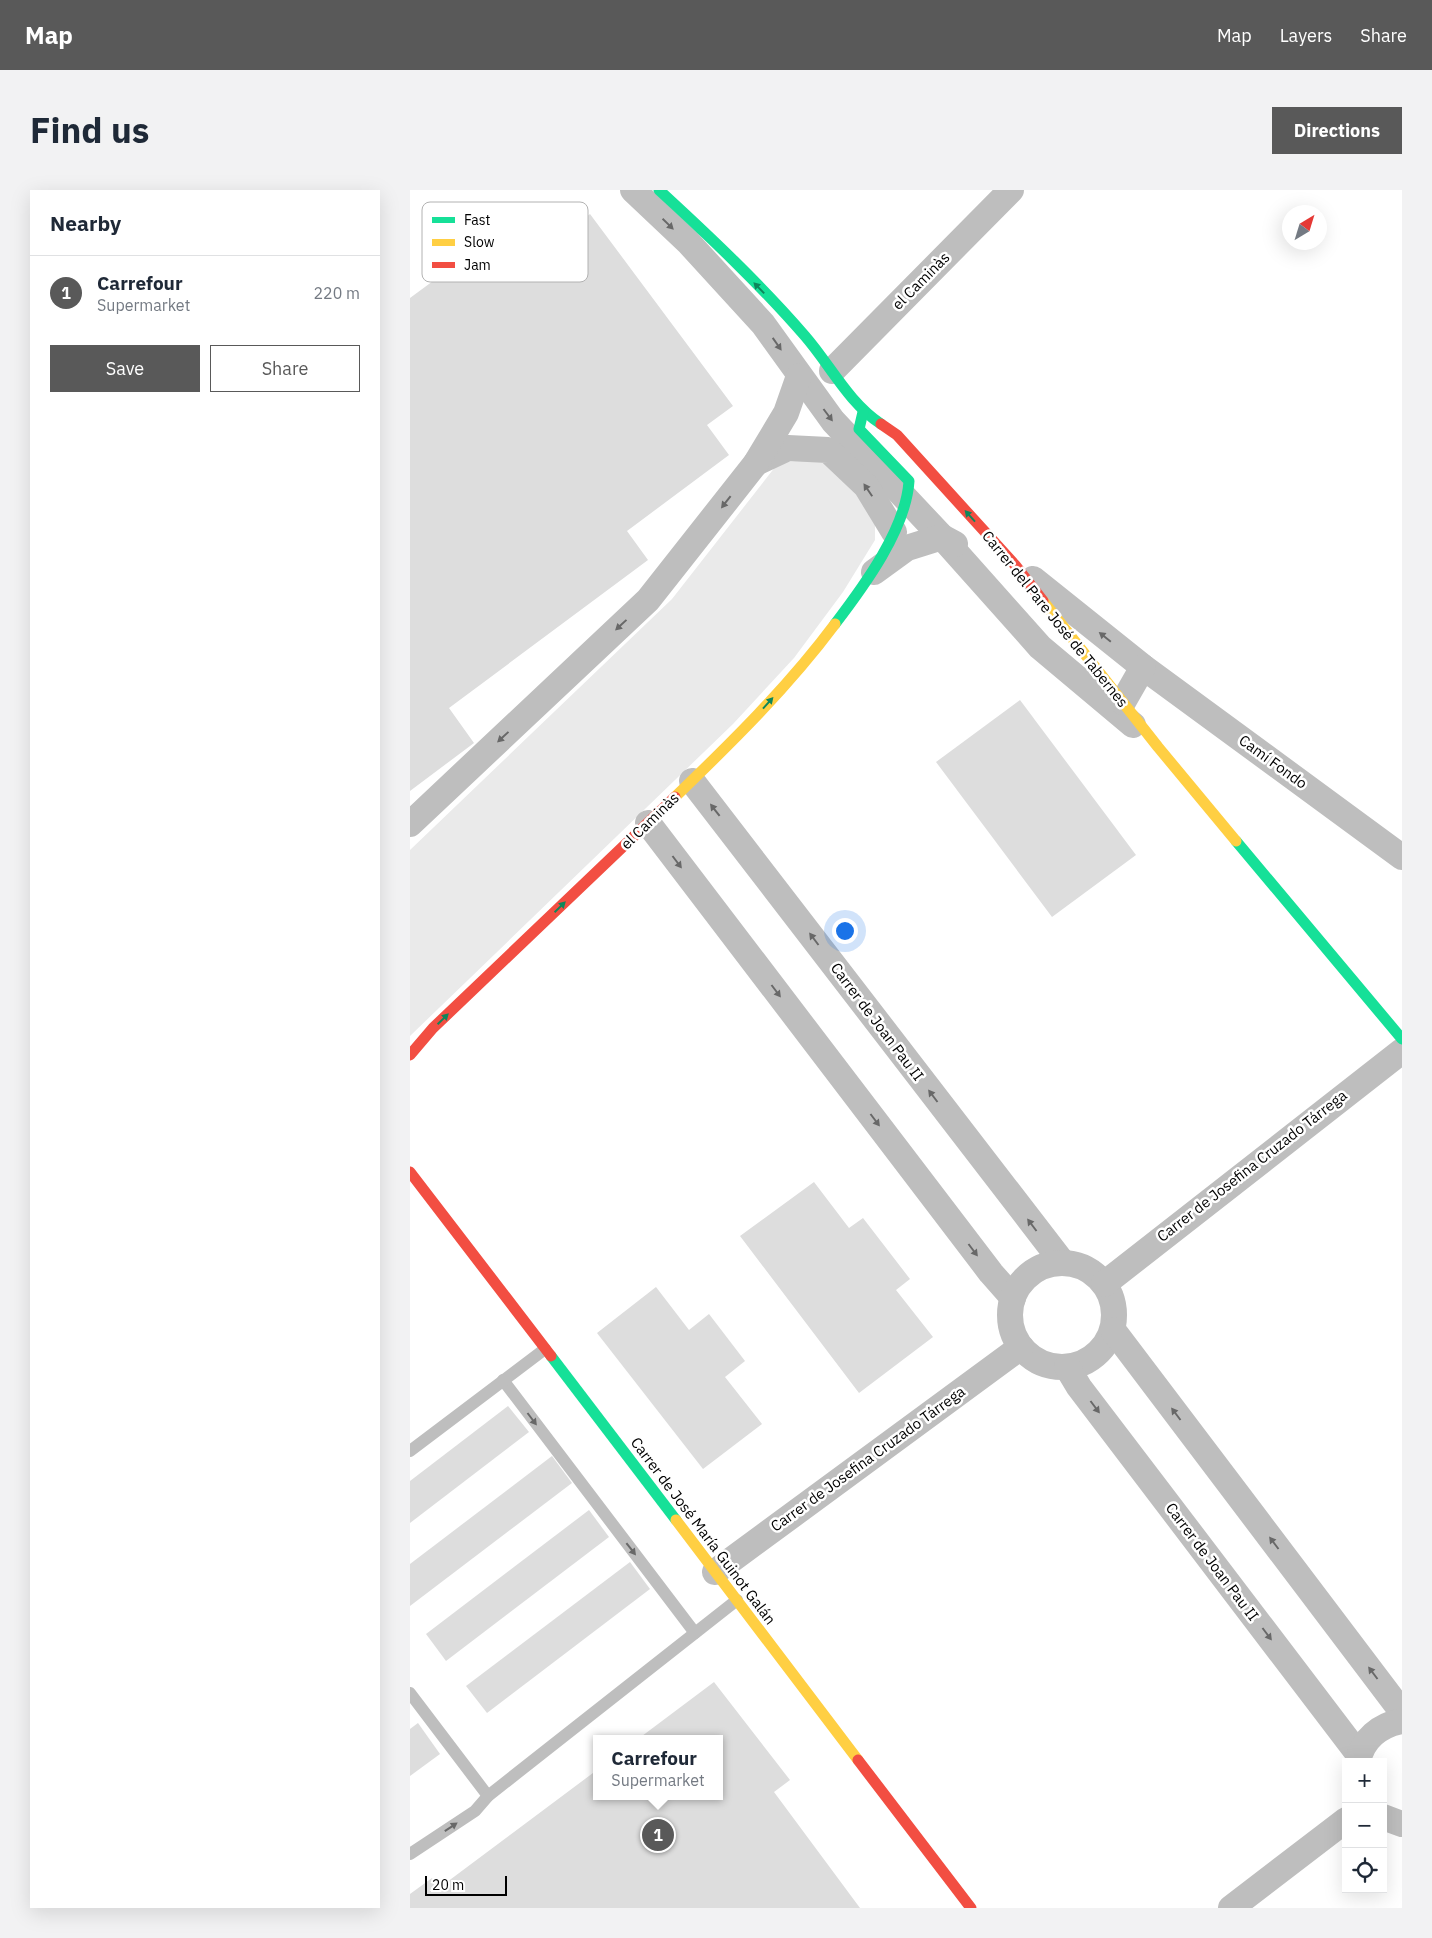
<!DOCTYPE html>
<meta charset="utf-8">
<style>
:root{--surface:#fff;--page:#f2f2f3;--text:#1f2937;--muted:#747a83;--line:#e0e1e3;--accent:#595959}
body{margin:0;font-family:"IBM Plex Sans",sans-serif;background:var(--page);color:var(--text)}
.controls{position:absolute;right:15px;bottom:15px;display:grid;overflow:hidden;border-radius:0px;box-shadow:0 5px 20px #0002}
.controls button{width:45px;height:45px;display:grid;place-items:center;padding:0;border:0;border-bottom:1px solid var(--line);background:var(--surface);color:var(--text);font:25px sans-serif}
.compass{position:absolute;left:872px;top:15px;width:45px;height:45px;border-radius:50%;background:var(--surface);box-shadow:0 5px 20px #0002;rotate:38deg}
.scale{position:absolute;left:15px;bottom:12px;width:82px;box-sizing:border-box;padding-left:5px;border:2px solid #000;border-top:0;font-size:14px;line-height:18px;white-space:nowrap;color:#000;-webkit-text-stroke:4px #fff;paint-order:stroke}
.you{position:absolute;left:434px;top:740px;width:18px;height:18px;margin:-12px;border:4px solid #fff;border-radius:50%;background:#1a73e8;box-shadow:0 0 0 8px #1a73e833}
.badge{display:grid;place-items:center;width:32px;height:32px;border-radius:50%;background:var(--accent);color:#fff;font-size:16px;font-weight:700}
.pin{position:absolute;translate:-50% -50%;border:2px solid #fff;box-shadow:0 1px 5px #0006}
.popup{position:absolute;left:183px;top:1545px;width:130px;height:65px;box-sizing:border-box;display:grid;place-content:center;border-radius:0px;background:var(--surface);filter:drop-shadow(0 1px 4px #0005);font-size:16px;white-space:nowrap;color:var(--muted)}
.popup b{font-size:19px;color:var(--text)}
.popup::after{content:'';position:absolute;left:50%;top:100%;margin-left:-10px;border:10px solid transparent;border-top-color:var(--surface)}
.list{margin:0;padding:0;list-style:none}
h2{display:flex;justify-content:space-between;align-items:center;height:65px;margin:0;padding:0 20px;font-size:21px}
h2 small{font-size:16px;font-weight:400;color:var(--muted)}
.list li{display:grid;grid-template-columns:32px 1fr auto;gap:15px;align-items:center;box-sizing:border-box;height:75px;padding:0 20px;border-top:1px solid var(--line)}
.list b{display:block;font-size:19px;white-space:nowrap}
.list p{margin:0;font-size:16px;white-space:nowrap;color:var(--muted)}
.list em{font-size:16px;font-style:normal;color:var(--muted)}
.actions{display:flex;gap:10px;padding:15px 20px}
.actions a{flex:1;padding:11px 0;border:1px solid var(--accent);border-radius:0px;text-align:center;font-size:18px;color:var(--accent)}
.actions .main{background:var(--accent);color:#fff}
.icon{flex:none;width:28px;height:28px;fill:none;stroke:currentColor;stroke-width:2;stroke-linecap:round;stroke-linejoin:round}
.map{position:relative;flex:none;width:992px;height:1718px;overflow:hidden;border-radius:0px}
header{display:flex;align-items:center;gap:30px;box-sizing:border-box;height:70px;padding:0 25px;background:var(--accent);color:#fff}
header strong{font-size:24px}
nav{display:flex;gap:28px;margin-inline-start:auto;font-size:18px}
.intro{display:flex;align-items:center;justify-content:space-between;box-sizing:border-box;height:120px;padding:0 30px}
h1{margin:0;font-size:35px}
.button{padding:12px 22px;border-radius:0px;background:var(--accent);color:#fff;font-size:18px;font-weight:700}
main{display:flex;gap:30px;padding:0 30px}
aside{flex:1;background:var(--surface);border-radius:0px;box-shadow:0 5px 20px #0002}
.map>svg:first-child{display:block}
.green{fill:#eaeaea}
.building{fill:#ddd}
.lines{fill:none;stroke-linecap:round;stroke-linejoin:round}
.lane{stroke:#bebebe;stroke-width:12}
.street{stroke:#bebebe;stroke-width:26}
.fast{stroke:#16e098;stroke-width:11}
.slow{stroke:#ffcf43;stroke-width:11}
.jam{stroke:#f24e42;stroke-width:11}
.oneway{fill:#686868}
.oneway2{fill:#0d865b}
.labels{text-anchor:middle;stroke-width:5;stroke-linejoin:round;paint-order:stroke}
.street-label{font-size:15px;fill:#000;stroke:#fff}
.key{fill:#fff;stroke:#b2b2b2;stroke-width:1}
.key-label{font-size:14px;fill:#000}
</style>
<header>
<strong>Map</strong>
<nav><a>Map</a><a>Layers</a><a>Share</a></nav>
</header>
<div class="intro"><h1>Find us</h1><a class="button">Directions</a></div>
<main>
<aside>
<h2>Nearby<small></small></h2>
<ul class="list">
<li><span class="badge">1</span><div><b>Carrefour</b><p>Supermarket</p></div><em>220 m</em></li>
</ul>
<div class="actions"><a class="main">Save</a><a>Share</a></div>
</aside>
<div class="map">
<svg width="992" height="1718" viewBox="0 0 992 1718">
<rect width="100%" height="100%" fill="#fff"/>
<polygon class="green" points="419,269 465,324 465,350 433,402 384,468 323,534 0,846 0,660 262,409 369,272"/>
<g class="building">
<polygon points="180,24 323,216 297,235 319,265 217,341 238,370 39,518 64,553 0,601 0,108 80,49 104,81"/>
<polygon points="610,510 726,665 642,727 526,572"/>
<polygon points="404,992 439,1038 453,1028 500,1089 486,1100 523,1147 449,1203 330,1046"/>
<polygon points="246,1097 279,1140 299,1124 335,1171 315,1187 352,1234 293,1279 187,1143"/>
<polygon points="98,1216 119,1242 0,1333 0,1291"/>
<polygon points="142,1266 162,1293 0,1416 0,1374"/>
<polygon points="179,1320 199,1347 36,1471 16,1444"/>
<polygon points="220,1372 240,1399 77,1523 56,1496"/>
<polygon points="304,1492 380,1590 364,1602 450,1718 0,1718 0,1704 22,1688 29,1698 187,1580 187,1606 309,1606 309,1549 228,1549"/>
<polygon points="8,1533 30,1564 0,1586 0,1539"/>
</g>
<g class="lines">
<g class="lane">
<polyline points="93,1190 285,1443"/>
<polyline points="0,1261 135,1159"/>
<polyline points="0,1503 78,1606"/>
<polyline points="0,1664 65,1621 78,1606 327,1410"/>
</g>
<g class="street">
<polyline points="223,0 278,52 353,134 423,231 532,347 630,457 723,535"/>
<polyline points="422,181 601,0"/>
<polyline points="346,273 378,258 418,260 456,296 484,342"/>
<polyline points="464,382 497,358 532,347 545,354"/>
<polyline points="623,389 733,477 992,667"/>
<polyline points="713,512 733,477"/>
<polyline points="282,591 653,1073"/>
<polyline points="238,633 581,1083 603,1108"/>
<polyline points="0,634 238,410 346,273 376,223 389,186"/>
<circle cx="652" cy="1125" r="52"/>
<polyline points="694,1094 992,861"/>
<polyline points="703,1140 992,1522"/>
<polyline points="657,1177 669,1197 949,1565"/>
<polyline points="305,1382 611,1157"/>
<path d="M948,1572C952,1549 970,1535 992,1531"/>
<polyline points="973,1627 992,1634"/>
<polyline points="821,1718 936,1630"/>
</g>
<g class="fast">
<path d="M249,0C299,46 350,94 395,146C421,176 438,212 471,234"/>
<path d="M425,434C454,396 496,339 499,291L449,239L453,222"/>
<polyline points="826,651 992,849"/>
<polyline points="141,1166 266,1330"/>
</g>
<g class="slow">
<polyline points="633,411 748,557 826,651"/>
<path d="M265,607C322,552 378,497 425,434"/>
<polyline points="266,1330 448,1570"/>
</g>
<g class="jam">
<polyline points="471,234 487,245 605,375 633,411"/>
<polyline points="0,865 23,838 265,607"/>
<polyline points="0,982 141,1166"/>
<polyline points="448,1570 561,1718"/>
</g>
</g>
<defs><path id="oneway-solid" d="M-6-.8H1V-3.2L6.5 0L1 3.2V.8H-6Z" transform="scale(1.25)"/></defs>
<g class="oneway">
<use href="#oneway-solid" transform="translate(258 34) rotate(44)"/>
<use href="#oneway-solid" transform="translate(367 154) rotate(55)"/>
<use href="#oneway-solid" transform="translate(418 225) rotate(53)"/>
<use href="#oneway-solid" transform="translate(458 300) rotate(-124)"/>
<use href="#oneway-solid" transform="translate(316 312) rotate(128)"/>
<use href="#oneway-solid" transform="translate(211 435) rotate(137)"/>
<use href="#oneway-solid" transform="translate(695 447) rotate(-141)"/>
<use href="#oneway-solid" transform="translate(93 547) rotate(137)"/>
<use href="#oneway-solid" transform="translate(305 620) rotate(-128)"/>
<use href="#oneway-solid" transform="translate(267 672) rotate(53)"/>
<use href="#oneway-solid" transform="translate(404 749) rotate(-127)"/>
<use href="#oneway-solid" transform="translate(366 801) rotate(53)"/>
<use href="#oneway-solid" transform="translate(523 906) rotate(-127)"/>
<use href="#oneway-solid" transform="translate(465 930) rotate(53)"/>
<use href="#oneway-solid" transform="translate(622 1035) rotate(-127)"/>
<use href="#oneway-solid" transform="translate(563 1060) rotate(53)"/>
<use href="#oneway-solid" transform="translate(685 1217) rotate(53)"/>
<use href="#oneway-solid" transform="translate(766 1224) rotate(-127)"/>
<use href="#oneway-solid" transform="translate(122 1229) rotate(53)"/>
<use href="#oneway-solid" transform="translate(864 1353) rotate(-127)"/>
<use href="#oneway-solid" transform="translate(221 1359) rotate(52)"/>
<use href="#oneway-solid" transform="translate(857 1444) rotate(53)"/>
<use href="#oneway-solid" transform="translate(963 1483) rotate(-127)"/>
<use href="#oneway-solid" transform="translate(41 1637) rotate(-34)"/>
</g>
<g class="oneway2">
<use href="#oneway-solid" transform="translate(349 98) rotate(-134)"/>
<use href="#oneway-solid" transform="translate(560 326) rotate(-132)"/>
<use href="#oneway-solid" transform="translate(358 513) rotate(-48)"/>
<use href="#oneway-solid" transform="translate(150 717) rotate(-44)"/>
<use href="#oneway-solid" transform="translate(33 829) rotate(-44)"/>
</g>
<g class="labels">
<g class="street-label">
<text transform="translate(511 91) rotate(-45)" y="5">el Caminàs</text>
<text transform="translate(645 429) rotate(51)" y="5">Carrer del Pare José de Tabernes</text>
<text transform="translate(863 572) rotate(36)" y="5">Camí Fondo</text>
<text transform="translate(240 631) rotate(-44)" y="5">el Caminàs</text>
<text transform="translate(467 832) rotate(53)" y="5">Carrer de Joan Pau II</text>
<text transform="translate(842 976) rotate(-38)" y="5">Carrer de Josefina Cruzado Tárrega</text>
<text transform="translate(458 1269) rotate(-36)" y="5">Carrer de Josefina Cruzado Tárrega</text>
<text transform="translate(293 1341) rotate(53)" y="5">Carrer de José María Guinot Galán</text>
<text transform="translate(802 1372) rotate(53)" y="5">Carrer de Joan Pau II</text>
</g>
</g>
<rect x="12" y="12" width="166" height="80" rx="8" class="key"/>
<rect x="22" y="27" width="23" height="6" fill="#16e098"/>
<rect x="22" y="49" width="23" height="7" fill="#ffcf43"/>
<rect x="22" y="72" width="23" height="6" fill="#f24e42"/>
<g class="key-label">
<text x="54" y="35">Fast</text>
<text x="54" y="57">Slow</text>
<text x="54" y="80">Jam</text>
</g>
</svg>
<div class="controls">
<button>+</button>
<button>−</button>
<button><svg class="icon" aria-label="locate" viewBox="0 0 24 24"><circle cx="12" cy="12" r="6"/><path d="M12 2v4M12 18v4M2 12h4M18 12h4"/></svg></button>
</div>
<svg class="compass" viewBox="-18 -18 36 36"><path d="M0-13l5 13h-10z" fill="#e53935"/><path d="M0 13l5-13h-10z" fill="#747a83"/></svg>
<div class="scale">20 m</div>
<div class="you"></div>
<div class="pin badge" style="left:248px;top:1645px">1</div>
<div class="popup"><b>Carrefour</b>Supermarket</div>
</div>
</main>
